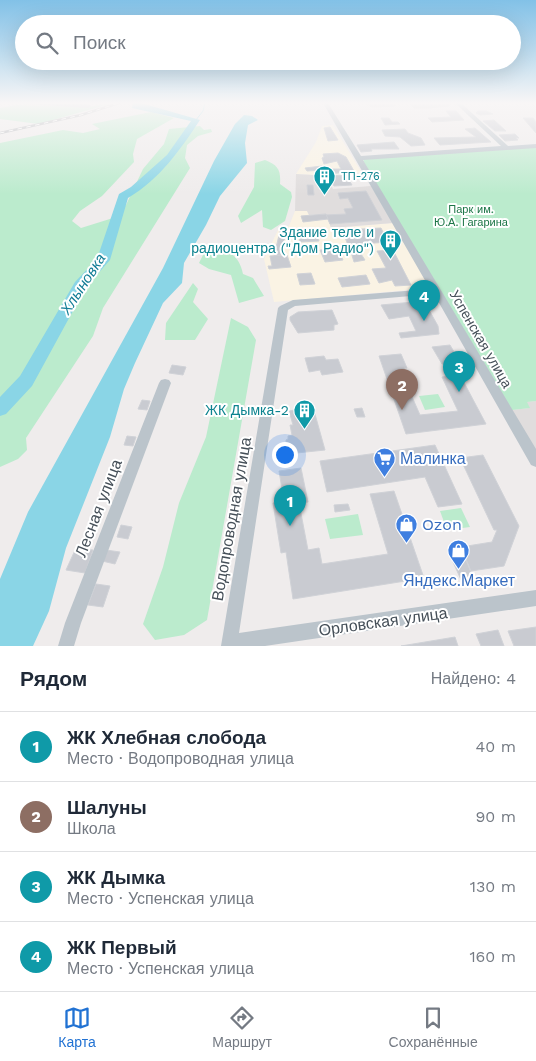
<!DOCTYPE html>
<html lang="ru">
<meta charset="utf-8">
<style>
:root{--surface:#fff;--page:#f6f6f7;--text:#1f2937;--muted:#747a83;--line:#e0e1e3;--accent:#2172d3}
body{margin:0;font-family:"Work Sans",sans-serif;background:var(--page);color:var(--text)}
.you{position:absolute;left:284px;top:454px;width:18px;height:18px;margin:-12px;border:4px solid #fff;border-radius:50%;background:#1a73e8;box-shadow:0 0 0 8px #1a73e833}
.badge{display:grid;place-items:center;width:32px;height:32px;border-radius:50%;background:var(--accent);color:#fff;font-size:16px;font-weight:700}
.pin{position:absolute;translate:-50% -41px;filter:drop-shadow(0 1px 2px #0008)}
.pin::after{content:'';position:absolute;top:26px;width:18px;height:15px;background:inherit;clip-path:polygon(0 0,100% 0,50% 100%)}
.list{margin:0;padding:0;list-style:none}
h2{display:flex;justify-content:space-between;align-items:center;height:65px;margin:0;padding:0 20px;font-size:21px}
h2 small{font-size:16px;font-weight:400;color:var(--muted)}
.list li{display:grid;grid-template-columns:32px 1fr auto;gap:15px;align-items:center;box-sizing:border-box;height:70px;padding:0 20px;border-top:1px solid var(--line)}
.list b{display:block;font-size:19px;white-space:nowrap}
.list p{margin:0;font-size:16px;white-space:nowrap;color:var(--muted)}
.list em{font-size:16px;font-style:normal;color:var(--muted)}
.icon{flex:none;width:28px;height:28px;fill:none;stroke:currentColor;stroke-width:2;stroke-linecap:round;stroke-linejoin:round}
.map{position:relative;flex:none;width:536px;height:646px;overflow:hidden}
.search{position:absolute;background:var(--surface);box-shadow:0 5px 20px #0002;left:15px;right:15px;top:15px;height:55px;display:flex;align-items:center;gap:12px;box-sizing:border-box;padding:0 18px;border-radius:28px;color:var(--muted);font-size:19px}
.sheet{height:345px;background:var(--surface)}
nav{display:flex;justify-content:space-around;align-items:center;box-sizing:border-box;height:70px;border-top:1px solid var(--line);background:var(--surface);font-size:14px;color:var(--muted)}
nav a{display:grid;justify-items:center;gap:2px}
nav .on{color:var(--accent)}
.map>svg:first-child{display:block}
.commercial{fill:#faf3e4}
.education{fill:#e0dddd}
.green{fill:#bbebcd}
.water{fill:#8ad5e6}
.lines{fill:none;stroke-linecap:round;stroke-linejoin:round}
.stream{stroke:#8ad5e6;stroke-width:1}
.river{fill:#8ad5e6;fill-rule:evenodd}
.building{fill:#c9cbd1;stroke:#d0d2d7}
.minor{fill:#bbc4cb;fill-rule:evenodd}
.rail-casing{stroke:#aeb1b6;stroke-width:2.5}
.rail{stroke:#fff;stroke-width:1;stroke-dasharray:4.5;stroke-linecap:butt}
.labels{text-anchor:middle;stroke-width:4;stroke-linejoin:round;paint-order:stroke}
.far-culture-label{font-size:11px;fill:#0d838f;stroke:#fff;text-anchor:start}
.far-park-label{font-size:11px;fill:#1b7546;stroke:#fff}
.culture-label{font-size:14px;fill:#0d838f;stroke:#fff;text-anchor:end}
.street-label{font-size:14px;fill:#454f58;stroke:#fff}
.water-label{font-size:15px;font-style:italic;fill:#137d96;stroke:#fff}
.near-shop-label{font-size:16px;fill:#366cbe;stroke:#fff;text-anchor:start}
.near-street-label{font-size:16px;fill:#454f58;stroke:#fff}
</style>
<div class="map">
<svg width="536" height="646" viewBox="0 0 536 646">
<rect width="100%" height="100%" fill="#efecec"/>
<g class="commercial">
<polygon points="333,125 362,173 326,175 324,173 313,175 296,174 316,142 322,126"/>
<polygon points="295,211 307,211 309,215 326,214 332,228 393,223 430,288 274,302 264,259 279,228 289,226"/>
</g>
<g class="education">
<polygon points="324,173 333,189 371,186 393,223 331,228 326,214 309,215 307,211 295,211 296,174 313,175"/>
<polygon points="536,401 536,451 512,410 529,408 526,402"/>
</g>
<g class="green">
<polygon points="113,103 39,124 0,119 0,108 17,105 88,107"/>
<polygon points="151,112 174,118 137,139 133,154 134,162 102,196 80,211 72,221 81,228 113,218 126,205 143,169 164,144 169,129 200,126 204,130 211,129 212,132 198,136 187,145 185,158 190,168 103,308 93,336 26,438 27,450 18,459 0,467 0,143 63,130 83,133 100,129 92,124"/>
<polygon points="536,146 536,401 527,402 530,408 512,410 363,162 364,159"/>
<path d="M265,160C278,165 281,170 280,184L291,192L292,197L285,221L271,230L263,227L262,210L241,223L238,216L254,187L255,163Z"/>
<path d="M207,247C227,249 239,254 243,274L253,278L264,296L239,303L231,275L209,269L199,263Z"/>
<polygon points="193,283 198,289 193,302 208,319 195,340 165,340 166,323"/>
<polygon points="231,318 248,327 256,340 207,620 184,635 155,640 143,624 163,567 179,503 206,437"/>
<polygon points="438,394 445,407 425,410 419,396"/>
<polygon points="461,508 470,527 447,530 440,511"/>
<polygon points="358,514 363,535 330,539 325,519"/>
</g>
<polygon class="water" points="244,115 252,116 258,120 248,125 245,143 247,163 220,196 206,225 184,263 182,283 163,303 135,363 124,389 110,437 66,548 49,611 33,646 0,646 0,579 28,512 163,268 214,161 235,124"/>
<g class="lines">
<polyline class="stream" points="196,120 203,111 205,103"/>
<path class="river" d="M133,103H141L200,120C180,150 160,179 128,198L110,260L86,287L32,386L6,414L0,416V397L20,376L75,282L97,259L119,194L131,187L167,155L191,121L132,108Z"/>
</g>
<g class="building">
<polygon points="393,103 395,106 371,107 368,104"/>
<polygon points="449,103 449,106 428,108 414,108 410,104"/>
<polygon points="446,111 456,111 464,120 432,122 428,118 451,117"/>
<polygon points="478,111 486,111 493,114 480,115 476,113"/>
<polygon points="381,118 389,118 392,122 398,122 400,124 385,125"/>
<polygon points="523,118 533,118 536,122 536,133"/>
<polygon points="494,120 506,131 495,131 483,121"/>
<polygon points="330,127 338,140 328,141 324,128"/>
<polygon points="475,128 491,142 440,145 434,138 476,137 465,129"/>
<polygon points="405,129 408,133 421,138 425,145 411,146 400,137 385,136 382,130"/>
<polygon points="515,134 519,138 516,138 518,140 505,141 499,135"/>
<polygon points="394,142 399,149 371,149 372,151 361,152 357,145"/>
<polygon points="338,153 346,157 354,171 330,174 328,169 341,169 337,161 324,164 322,158 324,157 323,154"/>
<polygon points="322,166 325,170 307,171 305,168"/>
<polygon points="346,175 352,185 334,186 329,176"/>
<polygon points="307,185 313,185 314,195 308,195"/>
<polygon points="366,191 382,220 330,224 326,215 346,214 344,209 353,208 348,198 340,199 338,193"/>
<polygon points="326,214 328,219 303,222 301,216"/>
<polygon points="381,228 388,242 348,245 342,230"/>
<polygon points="301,229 316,229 319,241 300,242 299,236 302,236"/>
<polygon points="280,231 286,232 281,255 274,256"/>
<polygon points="338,249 343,260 325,262 320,250"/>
<polygon points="393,250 411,285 395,286 392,280 379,283 372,269 386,268 377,251"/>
<polygon points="359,251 365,260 354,262 351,252"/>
<polygon points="287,255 291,267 269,269 268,266 272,266 270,256"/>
<polygon points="311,273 315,284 300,285 297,274"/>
<polygon points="366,275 370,284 342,287 338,278"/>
<polygon points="424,301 438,326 439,334 401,338 399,333 416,331 409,316 389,319 381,305"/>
<polygon points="332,310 338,324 334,325 334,330 298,333 290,320 290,317 298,312"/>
<polygon points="450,345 460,362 442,364 432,347"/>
<polygon points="401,354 407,368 404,368 406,374 402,374 420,415 458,411 442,377 460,375 486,424 406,434 379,356"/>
<polygon points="324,356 326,360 338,359 343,372 322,375 320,370 309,372 305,358"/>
<polygon points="172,365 186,367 183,375 169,373"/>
<polygon points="142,400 150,401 147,410 138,409"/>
<polygon points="313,407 325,450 287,454 286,440 288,439 288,436 292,435 290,425 293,425 289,411"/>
<polygon points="362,408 365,417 357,417 354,409"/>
<polygon points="127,436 136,437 133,446 124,445"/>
<polygon points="435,445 462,504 438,507 425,477 327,492 320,461"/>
<polygon points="483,455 519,526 504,566 471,571 461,547 492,542 497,530 494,530 460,458"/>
<polygon points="301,468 308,502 299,503 308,550 319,548 322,564 388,554 370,494 394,491 424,578 293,599 286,552 281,553 273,503 284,501 279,471"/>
<polygon points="348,504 350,510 335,512 334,505"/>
<polygon points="121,525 132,527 128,539 117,537"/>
<polygon points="76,548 93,550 85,573 66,570"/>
<polygon points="106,550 120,552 115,564 102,561"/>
<polygon points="466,560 474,580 462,582 453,562"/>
<polygon points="96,584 110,586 103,607 88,605"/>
<polygon points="536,627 536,646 514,646 508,631"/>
<polygon points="498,630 504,646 481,646 476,634"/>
<polygon points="455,637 458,646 401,646"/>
</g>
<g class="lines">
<g class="minor">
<polygon points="9,103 88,104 91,106 88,108"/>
<polygon points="323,103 328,103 361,156 501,146 455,103 461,103 508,146 536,144 536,148 363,160 536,449 536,467 531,465 434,294 295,306 288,310 239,633 536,590 536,606 265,646 221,646 278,308 280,306 293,300 430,289"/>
<polygon points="165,379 169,380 171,383 81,623 74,646 58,646 65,623 159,383 161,380"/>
</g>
<defs>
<polyline id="rail" points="0,133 81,115 119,103"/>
</defs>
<use href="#rail" class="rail-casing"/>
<use href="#rail" class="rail"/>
</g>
<linearGradient id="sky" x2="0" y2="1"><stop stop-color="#82c1e7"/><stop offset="0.53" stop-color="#f8f6f6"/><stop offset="1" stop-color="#f8f6f6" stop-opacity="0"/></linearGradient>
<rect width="536" height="194" fill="url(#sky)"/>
<defs>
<symbol id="building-pin" viewBox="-11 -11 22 30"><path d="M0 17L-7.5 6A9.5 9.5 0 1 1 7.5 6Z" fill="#0f9aa8" stroke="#fff"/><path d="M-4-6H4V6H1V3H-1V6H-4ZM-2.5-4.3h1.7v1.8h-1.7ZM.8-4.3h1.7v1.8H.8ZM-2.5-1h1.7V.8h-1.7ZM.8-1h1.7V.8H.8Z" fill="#fff"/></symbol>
<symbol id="supermarket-pin" viewBox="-11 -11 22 30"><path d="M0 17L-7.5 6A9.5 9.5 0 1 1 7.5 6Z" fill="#3f7fe0" stroke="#fff"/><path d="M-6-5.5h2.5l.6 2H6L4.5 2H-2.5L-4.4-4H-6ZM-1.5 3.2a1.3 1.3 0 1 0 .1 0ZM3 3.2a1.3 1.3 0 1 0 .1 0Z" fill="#fff"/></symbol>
<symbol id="shop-pin" viewBox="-11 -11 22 30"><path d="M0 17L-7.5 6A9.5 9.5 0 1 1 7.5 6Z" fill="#3f7fe0" stroke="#fff"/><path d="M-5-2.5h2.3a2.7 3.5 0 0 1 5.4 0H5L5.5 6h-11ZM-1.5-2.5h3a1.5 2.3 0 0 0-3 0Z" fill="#fff"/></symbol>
</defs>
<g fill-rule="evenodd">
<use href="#building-pin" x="312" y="164" width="25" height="34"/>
<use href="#building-pin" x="378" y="228" width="25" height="34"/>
<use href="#building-pin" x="292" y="398" width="25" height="34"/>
<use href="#supermarket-pin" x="372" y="446" width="25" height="34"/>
<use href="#shop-pin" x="394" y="512" width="25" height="34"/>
<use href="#shop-pin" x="446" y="538" width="25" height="34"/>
</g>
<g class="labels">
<g class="far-culture-label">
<text x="341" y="180">ТП-276</text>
</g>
<g class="far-park-label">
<text x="471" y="213">Парк им.<tspan x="471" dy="13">Ю.А. Гагарина</tspan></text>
</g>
<g class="culture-label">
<text x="374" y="237">Здание теле и<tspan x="374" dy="16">радиоцентра ("Дом Радио")</tspan></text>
<text x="289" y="415">ЖК Дымка-2</text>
</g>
<g class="street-label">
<text transform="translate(481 339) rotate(60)" y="5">Успенская улица</text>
</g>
<g class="water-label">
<text transform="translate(83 284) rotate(-57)" y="5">Хлыновка</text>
</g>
<g class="near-shop-label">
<text x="400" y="464">Малинка</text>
<text x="422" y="530">Ozon</text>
<text x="459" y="586" text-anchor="middle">Яндекс.Маркет</text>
</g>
<g class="near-street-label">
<text transform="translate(98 508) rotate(-69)" y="6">Лесная улица</text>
<text transform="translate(231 519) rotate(-80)" y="6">Водопроводная улица</text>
<text transform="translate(383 621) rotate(-8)" y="6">Орловская улица</text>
</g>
</g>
</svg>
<div class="you"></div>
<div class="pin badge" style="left:290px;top:526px;background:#0f9aa8">1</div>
<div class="pin badge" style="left:402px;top:410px;background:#8d6e63">2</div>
<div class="pin badge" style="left:459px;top:392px;background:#0f9aa8">3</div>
<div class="pin badge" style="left:424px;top:321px;background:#0f9aa8">4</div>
<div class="search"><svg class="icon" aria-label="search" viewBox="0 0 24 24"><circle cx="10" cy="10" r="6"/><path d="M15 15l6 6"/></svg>Поиск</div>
</div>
<section class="sheet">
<h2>Рядом<small>Найдено: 4</small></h2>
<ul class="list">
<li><span class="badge" style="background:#0f9aa8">1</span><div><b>ЖК Хлебная слобода</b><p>Место · Водопроводная улица</p></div><em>40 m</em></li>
<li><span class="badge" style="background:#8d6e63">2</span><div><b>Шалуны</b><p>Школа</p></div><em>90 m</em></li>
<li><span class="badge" style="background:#0f9aa8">3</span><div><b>ЖК Дымка</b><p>Место · Успенская улица</p></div><em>130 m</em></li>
<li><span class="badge" style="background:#0f9aa8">4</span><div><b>ЖК Первый</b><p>Место · Успенская улица</p></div><em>160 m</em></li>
</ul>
</section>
<nav>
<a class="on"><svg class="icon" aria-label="map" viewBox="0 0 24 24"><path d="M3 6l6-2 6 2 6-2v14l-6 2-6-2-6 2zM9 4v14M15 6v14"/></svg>Карта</a>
<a><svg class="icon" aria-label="directions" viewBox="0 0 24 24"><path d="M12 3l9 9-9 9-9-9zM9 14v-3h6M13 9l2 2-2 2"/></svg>Маршрут</a>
<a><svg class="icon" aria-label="saved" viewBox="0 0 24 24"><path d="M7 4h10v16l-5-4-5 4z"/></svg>Сохранённые</a>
</nav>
